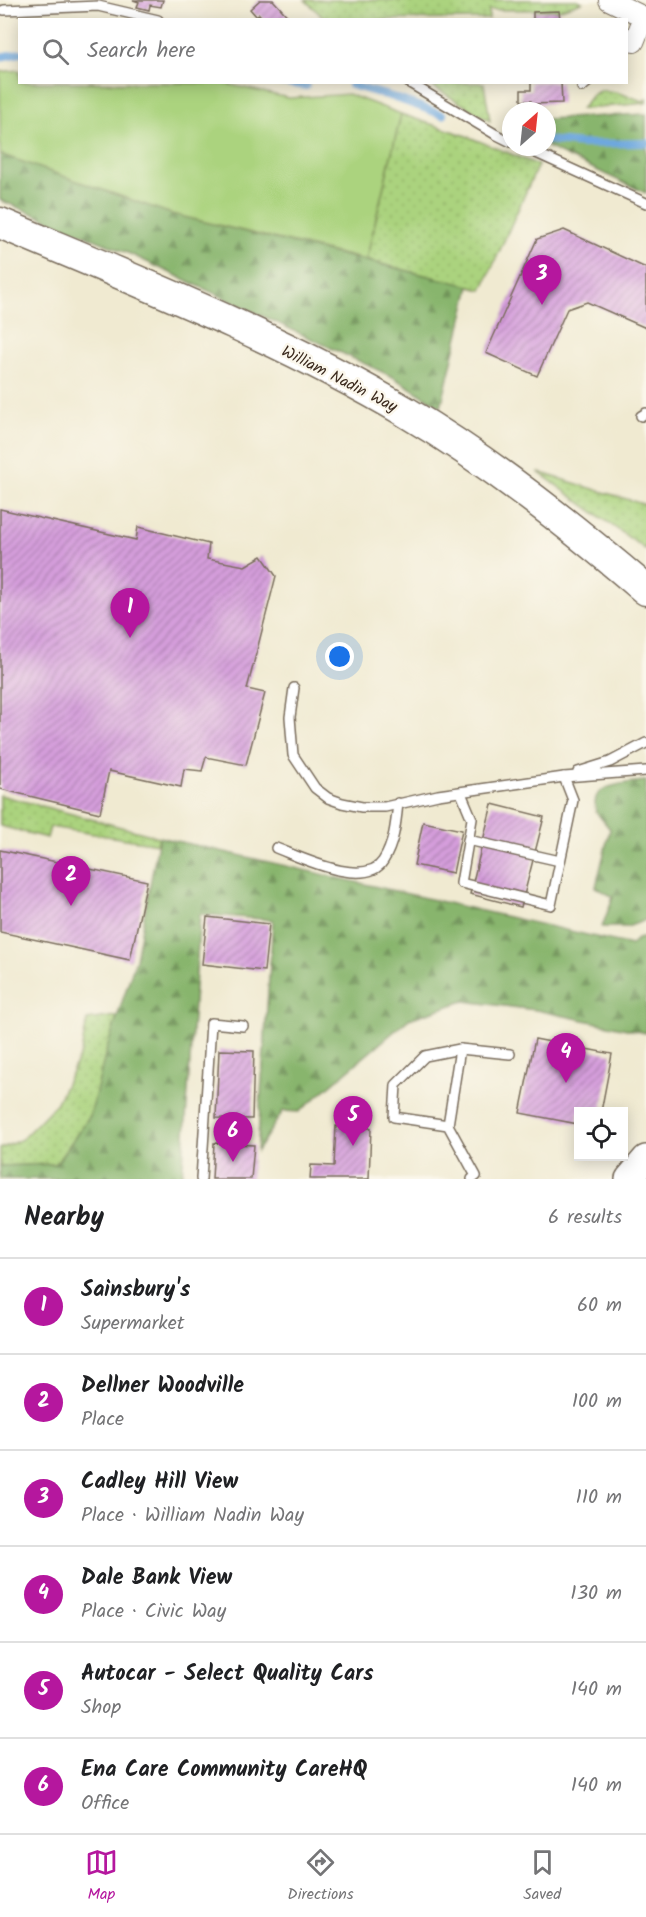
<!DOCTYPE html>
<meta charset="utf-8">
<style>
:root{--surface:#fff;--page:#f6f6f6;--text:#202124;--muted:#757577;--line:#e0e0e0;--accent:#b5179e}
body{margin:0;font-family:Kalam,sans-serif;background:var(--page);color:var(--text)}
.controls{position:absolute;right:18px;bottom:18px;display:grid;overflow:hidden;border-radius:0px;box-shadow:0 3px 15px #0003}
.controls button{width:54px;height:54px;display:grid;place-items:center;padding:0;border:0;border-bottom:2px solid var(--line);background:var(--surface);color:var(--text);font:30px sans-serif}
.compass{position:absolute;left:502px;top:102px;width:54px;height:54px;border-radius:50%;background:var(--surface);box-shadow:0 3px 15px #0003;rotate:27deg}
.you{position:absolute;left:340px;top:657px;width:21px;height:21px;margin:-15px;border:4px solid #fff;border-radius:50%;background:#1a73e8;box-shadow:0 0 0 9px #1a73e833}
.badge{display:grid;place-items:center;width:39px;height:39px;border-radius:50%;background:var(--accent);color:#fff;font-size:20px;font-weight:700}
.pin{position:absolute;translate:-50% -50px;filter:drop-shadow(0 2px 3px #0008)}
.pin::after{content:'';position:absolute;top:32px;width:21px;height:18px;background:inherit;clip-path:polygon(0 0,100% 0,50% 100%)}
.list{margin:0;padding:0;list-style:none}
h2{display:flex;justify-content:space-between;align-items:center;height:78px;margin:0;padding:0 24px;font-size:26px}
h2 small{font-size:20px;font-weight:400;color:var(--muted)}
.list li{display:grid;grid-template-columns:39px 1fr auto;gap:18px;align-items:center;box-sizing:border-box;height:96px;padding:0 24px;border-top:2px solid var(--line)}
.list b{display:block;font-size:22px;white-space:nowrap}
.list p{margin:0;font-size:20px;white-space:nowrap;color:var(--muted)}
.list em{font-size:20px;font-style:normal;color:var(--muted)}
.icon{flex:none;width:33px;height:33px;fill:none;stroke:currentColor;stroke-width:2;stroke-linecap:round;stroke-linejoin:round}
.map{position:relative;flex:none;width:646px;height:1179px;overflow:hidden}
.search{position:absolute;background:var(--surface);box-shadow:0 3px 15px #0003;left:18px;right:18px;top:18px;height:66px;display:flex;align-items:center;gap:15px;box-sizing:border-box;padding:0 21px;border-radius:0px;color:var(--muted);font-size:22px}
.sheet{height:654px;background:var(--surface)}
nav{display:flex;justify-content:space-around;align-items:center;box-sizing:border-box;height:84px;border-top:2px solid var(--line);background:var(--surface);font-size:16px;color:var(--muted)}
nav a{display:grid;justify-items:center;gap:3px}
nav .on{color:var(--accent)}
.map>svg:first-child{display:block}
.grass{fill:url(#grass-dots);stroke:#737e4e;stroke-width:1.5}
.forest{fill:url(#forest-firs);stroke:#627046;stroke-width:1.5}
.green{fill:#abd37e;stroke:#737e4e;stroke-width:1.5}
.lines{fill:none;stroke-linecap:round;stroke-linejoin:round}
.stream{stroke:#6ea8de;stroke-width:8}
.building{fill:url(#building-hatch)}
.lane-casing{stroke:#7a6d5d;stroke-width:12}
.street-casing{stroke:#7a6d5d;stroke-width:22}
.secondary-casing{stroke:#7a6d5d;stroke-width:30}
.primary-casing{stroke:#7a6d5d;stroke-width:33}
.lane{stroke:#fff;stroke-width:9}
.street{stroke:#fff;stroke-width:20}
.secondary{stroke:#fff;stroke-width:27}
.primary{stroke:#fff;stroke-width:30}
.labels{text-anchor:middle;stroke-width:5;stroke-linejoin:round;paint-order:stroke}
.street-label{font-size:16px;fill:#3b2a1e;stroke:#fbf7ec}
</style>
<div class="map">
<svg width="646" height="1179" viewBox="0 0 646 1179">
<defs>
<pattern id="grass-dots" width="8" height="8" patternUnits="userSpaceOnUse" patternTransform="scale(1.5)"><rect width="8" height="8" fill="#abd37e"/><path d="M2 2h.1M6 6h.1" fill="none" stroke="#94b56c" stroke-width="1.8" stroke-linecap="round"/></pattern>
<pattern id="forest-firs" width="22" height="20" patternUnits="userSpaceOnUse" patternTransform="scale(1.5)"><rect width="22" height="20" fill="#88b56d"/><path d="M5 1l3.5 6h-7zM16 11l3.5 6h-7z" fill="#709359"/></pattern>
<pattern id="building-hatch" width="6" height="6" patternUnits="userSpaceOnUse" patternTransform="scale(1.5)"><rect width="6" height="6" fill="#d59edc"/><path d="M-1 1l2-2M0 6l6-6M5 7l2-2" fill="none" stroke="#ae81b2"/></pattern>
</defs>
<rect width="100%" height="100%" fill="#fbf7ec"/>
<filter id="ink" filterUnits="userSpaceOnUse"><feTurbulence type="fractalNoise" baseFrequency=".0167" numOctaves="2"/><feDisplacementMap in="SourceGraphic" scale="12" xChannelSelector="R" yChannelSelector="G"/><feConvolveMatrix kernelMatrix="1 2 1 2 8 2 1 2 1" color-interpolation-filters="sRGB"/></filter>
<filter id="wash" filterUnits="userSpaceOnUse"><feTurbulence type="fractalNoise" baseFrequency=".008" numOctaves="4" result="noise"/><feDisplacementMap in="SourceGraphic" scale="24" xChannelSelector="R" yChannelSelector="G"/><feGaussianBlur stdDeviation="1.35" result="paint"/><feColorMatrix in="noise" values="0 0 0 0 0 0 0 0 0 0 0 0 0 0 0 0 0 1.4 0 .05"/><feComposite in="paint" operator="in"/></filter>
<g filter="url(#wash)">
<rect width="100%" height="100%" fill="#f0ead1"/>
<g class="grass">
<polygon points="305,0 577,0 582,2 558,10 489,10 489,19 326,20"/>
<polygon points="427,83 484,83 490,121"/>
<polygon points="601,90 616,92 643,101 646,99 646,103 581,109 592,95"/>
<polygon points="401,114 464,135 538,165 482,290 366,260"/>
<polygon points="538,472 646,505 646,551 646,550"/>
<polygon points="0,795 159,837 157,844 50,827 47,838 0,826"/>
<polygon points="117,1016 90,1116 56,1164 0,1166 0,1149 22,1139 56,1104 81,1053 87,1020"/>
</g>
<g class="forest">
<polygon points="646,114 646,193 547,147 547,119"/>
<polygon points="0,154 172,214 470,286 441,407 393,377 130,254 0,200"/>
<path d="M646,781V920L627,927H602L613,897L596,887L610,829L596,812C595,805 594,798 599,793C606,784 634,782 646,781Z"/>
<polygon points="159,837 631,945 638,938 646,938 646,1033 536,1010 464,1001 409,1019 299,1112 283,1111 257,1151 273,920 200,914 182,1179 0,1179 0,1166 56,1164 90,1116 107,1048 136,959"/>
</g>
<polygon class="green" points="19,70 20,82 223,83 289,98 348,94 401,114 366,260 172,214 0,154 0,72"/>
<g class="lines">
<g class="stream">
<polyline points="0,57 20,53"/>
<polyline points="281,82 306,86"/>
<polyline points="351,85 393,97 443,115"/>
<polyline points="547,140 582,144 646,143"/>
</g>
</g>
<g id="blocks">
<g class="building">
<polygon points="133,0 163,0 161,7 150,5 149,10 137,7 139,2"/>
<polygon points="260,0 273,0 291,20 264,20 259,14 257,17 250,9"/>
<polygon points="559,11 560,20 533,20 533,12"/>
<polygon points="531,82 561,82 562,103 531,104 531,101 521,101 521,90 531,90"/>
<polygon points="564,230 646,268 646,328 587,302 567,309 537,376 486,353 537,239"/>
<polygon points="0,509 136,540 138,527 209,544 207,559 245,566 262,556 276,576 247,689 265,693 246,765 206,757 202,771 184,769 181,787 109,771 100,813 0,789"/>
<polygon points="492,804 544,817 521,907 470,894"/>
<polygon points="423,822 462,830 453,873 414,865"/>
<polygon points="0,850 147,881 130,960 0,932"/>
<polygon points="207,917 269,924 264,971 202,964"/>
<polygon points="535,1039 612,1054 601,1112 578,1112 578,1124 520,1113"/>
<polygon points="219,1050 254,1051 252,1119 216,1118"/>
<polygon points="336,1126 371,1128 369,1179 310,1179 311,1165 334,1166"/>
<polygon points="214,1143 254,1145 251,1179 212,1179"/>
</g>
</g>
</g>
<g filter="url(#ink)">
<use href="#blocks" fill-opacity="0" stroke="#7a6d5d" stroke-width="1.5"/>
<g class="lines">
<defs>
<g id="lane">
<polyline points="4,10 98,6 158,20"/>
<polyline points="408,82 495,134 511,142"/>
<polyline points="582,87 588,82"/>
<polyline points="523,147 646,203"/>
<polyline points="641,416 646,413"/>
<polyline points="294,688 290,717 293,755 315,788 328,798 342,803 362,807 385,807 438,795 564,777 646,771"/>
<polyline points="578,772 610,762 646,743"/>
<polyline points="461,793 472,819 461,883 551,905 573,800 564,777"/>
<polyline points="468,840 560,861"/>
<path d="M276,848C300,857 365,889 383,861C394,844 396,823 398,803"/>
<polyline points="448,1125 460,1049"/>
<polyline points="201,1179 211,1023 243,1026"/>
<polyline points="472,1179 476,1176 448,1125 394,1117 396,1085 425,1056 460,1049 510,1054"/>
</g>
<g id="street">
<polyline points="609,0 646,18"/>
<polyline points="634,42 644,17"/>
</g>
<polyline id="secondary" points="629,1179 646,1159"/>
<path id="primary" d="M0,223C137,281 279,337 406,412C492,463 571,526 646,590"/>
</defs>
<use href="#lane" class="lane-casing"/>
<use href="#street" class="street-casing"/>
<use href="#secondary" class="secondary-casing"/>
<use href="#primary" class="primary-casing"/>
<use href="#lane" class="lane"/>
<use href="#street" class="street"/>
<use href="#secondary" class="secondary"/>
<use href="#primary" class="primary"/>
</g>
</g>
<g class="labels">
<g class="street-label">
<text transform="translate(340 378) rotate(27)" y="6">William Nadin Way</text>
</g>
</g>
</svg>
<div class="controls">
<button><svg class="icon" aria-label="locate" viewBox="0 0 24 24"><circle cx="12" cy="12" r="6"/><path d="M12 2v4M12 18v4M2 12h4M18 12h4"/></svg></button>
</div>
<svg class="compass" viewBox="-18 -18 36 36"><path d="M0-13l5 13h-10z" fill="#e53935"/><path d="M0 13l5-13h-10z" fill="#757577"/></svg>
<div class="you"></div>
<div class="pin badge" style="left:130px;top:638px">1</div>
<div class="pin badge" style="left:71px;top:906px">2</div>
<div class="pin badge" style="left:542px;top:305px">3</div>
<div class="pin badge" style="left:566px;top:1083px">4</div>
<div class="pin badge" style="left:353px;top:1146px">5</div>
<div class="pin badge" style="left:233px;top:1162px">6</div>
<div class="search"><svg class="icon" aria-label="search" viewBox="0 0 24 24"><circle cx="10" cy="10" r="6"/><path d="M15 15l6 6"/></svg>Search here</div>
</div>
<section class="sheet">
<h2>Nearby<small>6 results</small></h2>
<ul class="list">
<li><span class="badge">1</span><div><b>Sainsbury's</b><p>Supermarket</p></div><em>60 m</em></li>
<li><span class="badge">2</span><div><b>Dellner Woodville</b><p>Place</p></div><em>100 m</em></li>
<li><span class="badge">3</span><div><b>Cadley Hill View</b><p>Place · William Nadin Way</p></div><em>110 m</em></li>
<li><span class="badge">4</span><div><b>Dale Bank View</b><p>Place · Civic Way</p></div><em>130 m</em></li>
<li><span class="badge">5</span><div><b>Autocar - Select Quality Cars</b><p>Shop</p></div><em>140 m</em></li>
<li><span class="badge">6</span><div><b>Ena Care Community CareHQ</b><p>Office</p></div><em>140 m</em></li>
</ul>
</section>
<nav>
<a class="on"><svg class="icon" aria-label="map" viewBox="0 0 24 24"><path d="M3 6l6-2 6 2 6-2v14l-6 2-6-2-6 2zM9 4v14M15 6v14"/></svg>Map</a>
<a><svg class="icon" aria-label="directions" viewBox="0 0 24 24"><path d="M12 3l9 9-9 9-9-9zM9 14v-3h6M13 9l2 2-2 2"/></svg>Directions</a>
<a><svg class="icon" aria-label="saved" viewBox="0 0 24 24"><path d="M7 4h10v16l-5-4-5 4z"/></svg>Saved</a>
</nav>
